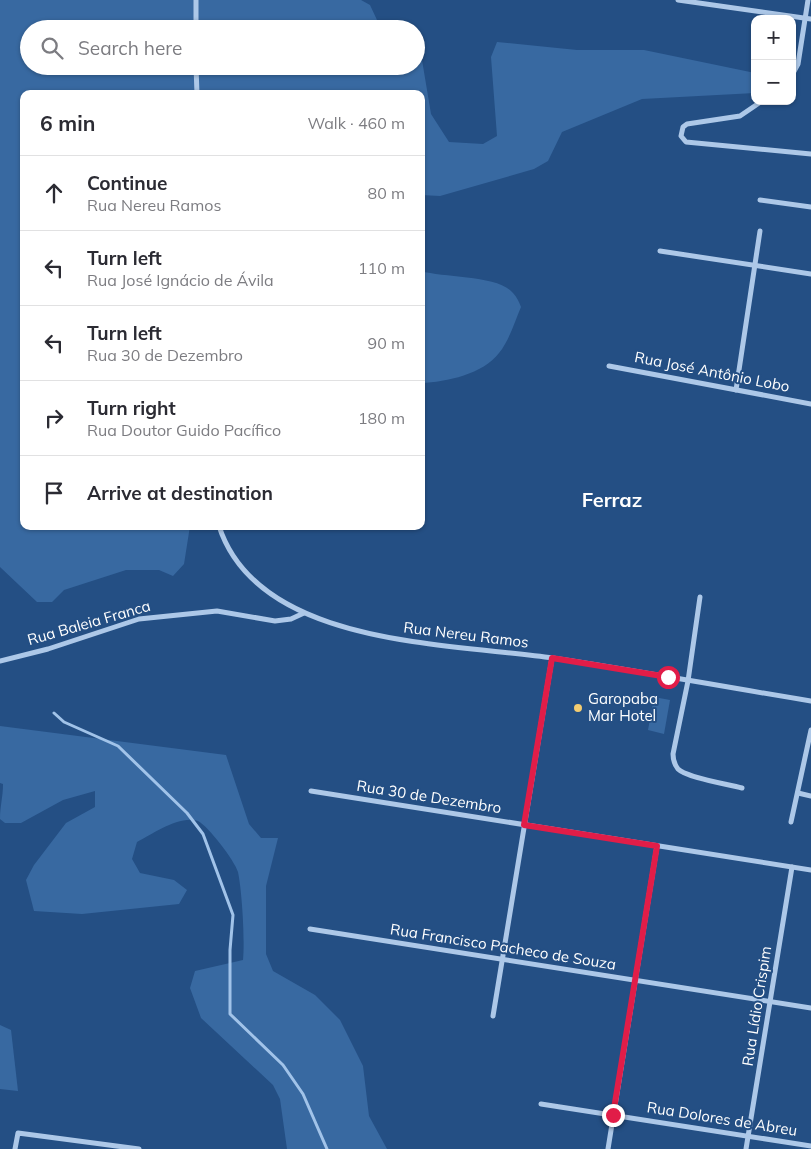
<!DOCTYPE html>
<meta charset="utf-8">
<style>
:root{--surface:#fff;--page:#f7f7f7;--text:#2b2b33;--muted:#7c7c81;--line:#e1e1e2}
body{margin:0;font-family:Mulish,sans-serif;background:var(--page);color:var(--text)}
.controls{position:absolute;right:15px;top:15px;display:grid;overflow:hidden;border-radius:10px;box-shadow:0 1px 4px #0004}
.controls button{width:45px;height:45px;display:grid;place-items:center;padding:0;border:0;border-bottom:1px solid var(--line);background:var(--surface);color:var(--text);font:25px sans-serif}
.stop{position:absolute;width:15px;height:15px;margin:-11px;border:4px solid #e11d48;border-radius:50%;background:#fff}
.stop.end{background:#e11d48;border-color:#fff;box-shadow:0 1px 5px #0008}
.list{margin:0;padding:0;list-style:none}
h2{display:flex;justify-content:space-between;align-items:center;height:65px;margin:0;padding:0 20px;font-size:21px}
h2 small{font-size:16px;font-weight:400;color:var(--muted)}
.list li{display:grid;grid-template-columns:32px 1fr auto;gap:15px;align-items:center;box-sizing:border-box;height:75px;padding:0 20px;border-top:1px solid var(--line)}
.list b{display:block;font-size:19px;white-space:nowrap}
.list p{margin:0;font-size:16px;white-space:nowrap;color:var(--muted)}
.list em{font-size:16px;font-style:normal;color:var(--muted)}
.icon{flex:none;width:28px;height:28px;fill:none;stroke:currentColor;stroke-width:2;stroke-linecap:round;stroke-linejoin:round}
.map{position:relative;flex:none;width:811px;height:1149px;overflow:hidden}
.search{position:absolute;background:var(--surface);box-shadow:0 1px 4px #0004;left:20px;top:20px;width:405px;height:55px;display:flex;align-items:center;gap:12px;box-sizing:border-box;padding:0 18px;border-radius:28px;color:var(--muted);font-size:19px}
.panel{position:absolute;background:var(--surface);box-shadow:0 1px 4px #0004;left:20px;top:90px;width:405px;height:440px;border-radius:10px}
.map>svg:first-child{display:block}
.green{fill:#3869a1}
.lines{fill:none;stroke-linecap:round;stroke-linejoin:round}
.stream{stroke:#a1c3e9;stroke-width:3}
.minor{stroke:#adc8e8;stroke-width:5}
.route{stroke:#e11d48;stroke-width:6}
.poi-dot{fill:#f3cc71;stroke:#244f84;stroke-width:2}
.labels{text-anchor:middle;stroke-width:4;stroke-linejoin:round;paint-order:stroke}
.street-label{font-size:15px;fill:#fff;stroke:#244f84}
.poi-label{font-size:15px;fill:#fff;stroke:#244f84;text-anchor:start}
.district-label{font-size:20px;font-weight:bold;fill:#fff;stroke:#244f84}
</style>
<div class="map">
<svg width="811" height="1149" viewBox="0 0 811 1149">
<rect width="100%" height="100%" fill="#244f84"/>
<g class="green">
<polygon points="0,0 361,0 370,5 377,20 360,29 29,29 29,66 416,66 416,45 420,48 431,114 449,142 483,144 497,136 491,57 497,42 577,50 644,50 755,73 755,93 642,99 562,132 548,161 534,169 440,196 421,195 421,94 24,94 24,526 190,526 184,564 173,576 159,570 126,570 64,590 52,602 37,602 0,567"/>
<path d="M421,271C444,278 499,275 513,293C517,297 519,302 521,307C515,321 509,341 499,353C483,374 447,382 421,383Z"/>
<polygon points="654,697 670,700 664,734 648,730"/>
<path d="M0,726L226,755L249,824L261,838H278L266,886V954L273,971L315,995L340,1020L363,1066L369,1116L387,1149H287L280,1099L273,1085L201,1018L190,988L195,971L243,960C245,939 242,891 238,872C235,861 208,826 198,821C179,815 153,834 137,842L132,859L140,873L174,880L187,890L179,904L82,914L34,911L26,880L34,865L66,823L95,807V791L63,800L21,823H5L0,819C0,806 3,797 3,784L0,783Z"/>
<polygon points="0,1025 11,1030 18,1091 0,1089"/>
</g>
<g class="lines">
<polyline class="stream" points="54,713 64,722 118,746 187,813 203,834 233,915 230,950 230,1014 283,1065 303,1094 327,1149"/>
<g class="minor">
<polyline points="196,0 196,29"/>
<polyline points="678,0 811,19"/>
<polyline points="196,66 197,94"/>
<polyline points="792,75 798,64 808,0"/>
<polyline points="762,101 740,116 687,124 683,127 681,136 686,142 811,154"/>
<polyline points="760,200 811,207"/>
<polyline points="660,251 811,274"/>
<polyline points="609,366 811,404"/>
<polyline points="736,390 760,231"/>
<path d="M219,526C258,647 450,643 553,658C639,671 725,687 811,701"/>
<path d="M700,597L688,681L673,754C673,760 674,764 678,769C687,778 728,784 742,788"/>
<polyline points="0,661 48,649 139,619 217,611 275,621 291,619 304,613"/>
<polyline points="311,791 811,870"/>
<polyline points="798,793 811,796"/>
<polyline points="791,822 811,730"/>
<polyline points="310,929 811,1008"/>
<polyline points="493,1016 552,658"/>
<polyline points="541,1104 811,1146"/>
<polyline points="15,1149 18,1133 139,1149"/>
<polyline points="608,1149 657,846"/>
<polyline points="746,1149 792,867"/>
</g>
</g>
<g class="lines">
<polyline class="route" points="613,1115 657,846 524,825 552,658 668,677"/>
</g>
<circle class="poi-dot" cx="578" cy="708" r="5"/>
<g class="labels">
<g class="street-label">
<text transform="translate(712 372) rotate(11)" y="5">Rua José Antônio Lobo</text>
<text transform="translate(89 623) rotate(-16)" y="5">Rua Baleia Franca</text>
<text transform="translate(466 635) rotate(7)" y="5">Rua Nereu Ramos</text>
<text transform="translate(429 797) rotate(9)" y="5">Rua 30 de Dezembro</text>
<text transform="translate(503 947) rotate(9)" y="5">Rua Francisco Pacheco de Souza</text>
<text transform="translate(757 1006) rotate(-81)" y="5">Rua Lídio Crispim</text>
<text transform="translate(722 1119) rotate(9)" y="5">Rua Dolores de Abreu</text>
</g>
<g class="poi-label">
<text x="588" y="704">Garopaba<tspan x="588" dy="17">Mar Hotel</tspan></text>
</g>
<g class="district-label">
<text x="612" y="507">Ferraz</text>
</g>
</g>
</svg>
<div class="controls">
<button>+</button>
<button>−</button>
</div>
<div class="stop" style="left:668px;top:677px"></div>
<div class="stop end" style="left:613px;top:1115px"></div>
<div class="search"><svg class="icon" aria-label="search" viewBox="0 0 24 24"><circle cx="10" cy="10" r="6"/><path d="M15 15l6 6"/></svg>Search here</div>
<section class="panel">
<h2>6 min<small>Walk · 460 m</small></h2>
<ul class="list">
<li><svg class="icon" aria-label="ahead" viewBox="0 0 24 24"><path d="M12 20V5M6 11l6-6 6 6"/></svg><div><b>Continue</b><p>Rua Nereu Ramos</p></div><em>80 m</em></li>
<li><svg class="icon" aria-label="left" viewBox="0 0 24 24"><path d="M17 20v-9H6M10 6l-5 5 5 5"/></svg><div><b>Turn left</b><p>Rua José Ignácio de Ávila</p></div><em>110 m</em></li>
<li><svg class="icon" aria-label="left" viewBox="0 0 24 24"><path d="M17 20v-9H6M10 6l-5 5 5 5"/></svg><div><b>Turn left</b><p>Rua 30 de Dezembro</p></div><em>90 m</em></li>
<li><svg class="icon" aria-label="right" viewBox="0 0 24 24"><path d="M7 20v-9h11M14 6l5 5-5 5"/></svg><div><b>Turn right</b><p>Rua Doutor Guido Pacífico</p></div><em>180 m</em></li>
<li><svg class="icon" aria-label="arrive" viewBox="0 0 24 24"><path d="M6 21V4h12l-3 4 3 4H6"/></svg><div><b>Arrive at destination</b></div></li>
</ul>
</section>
</div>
